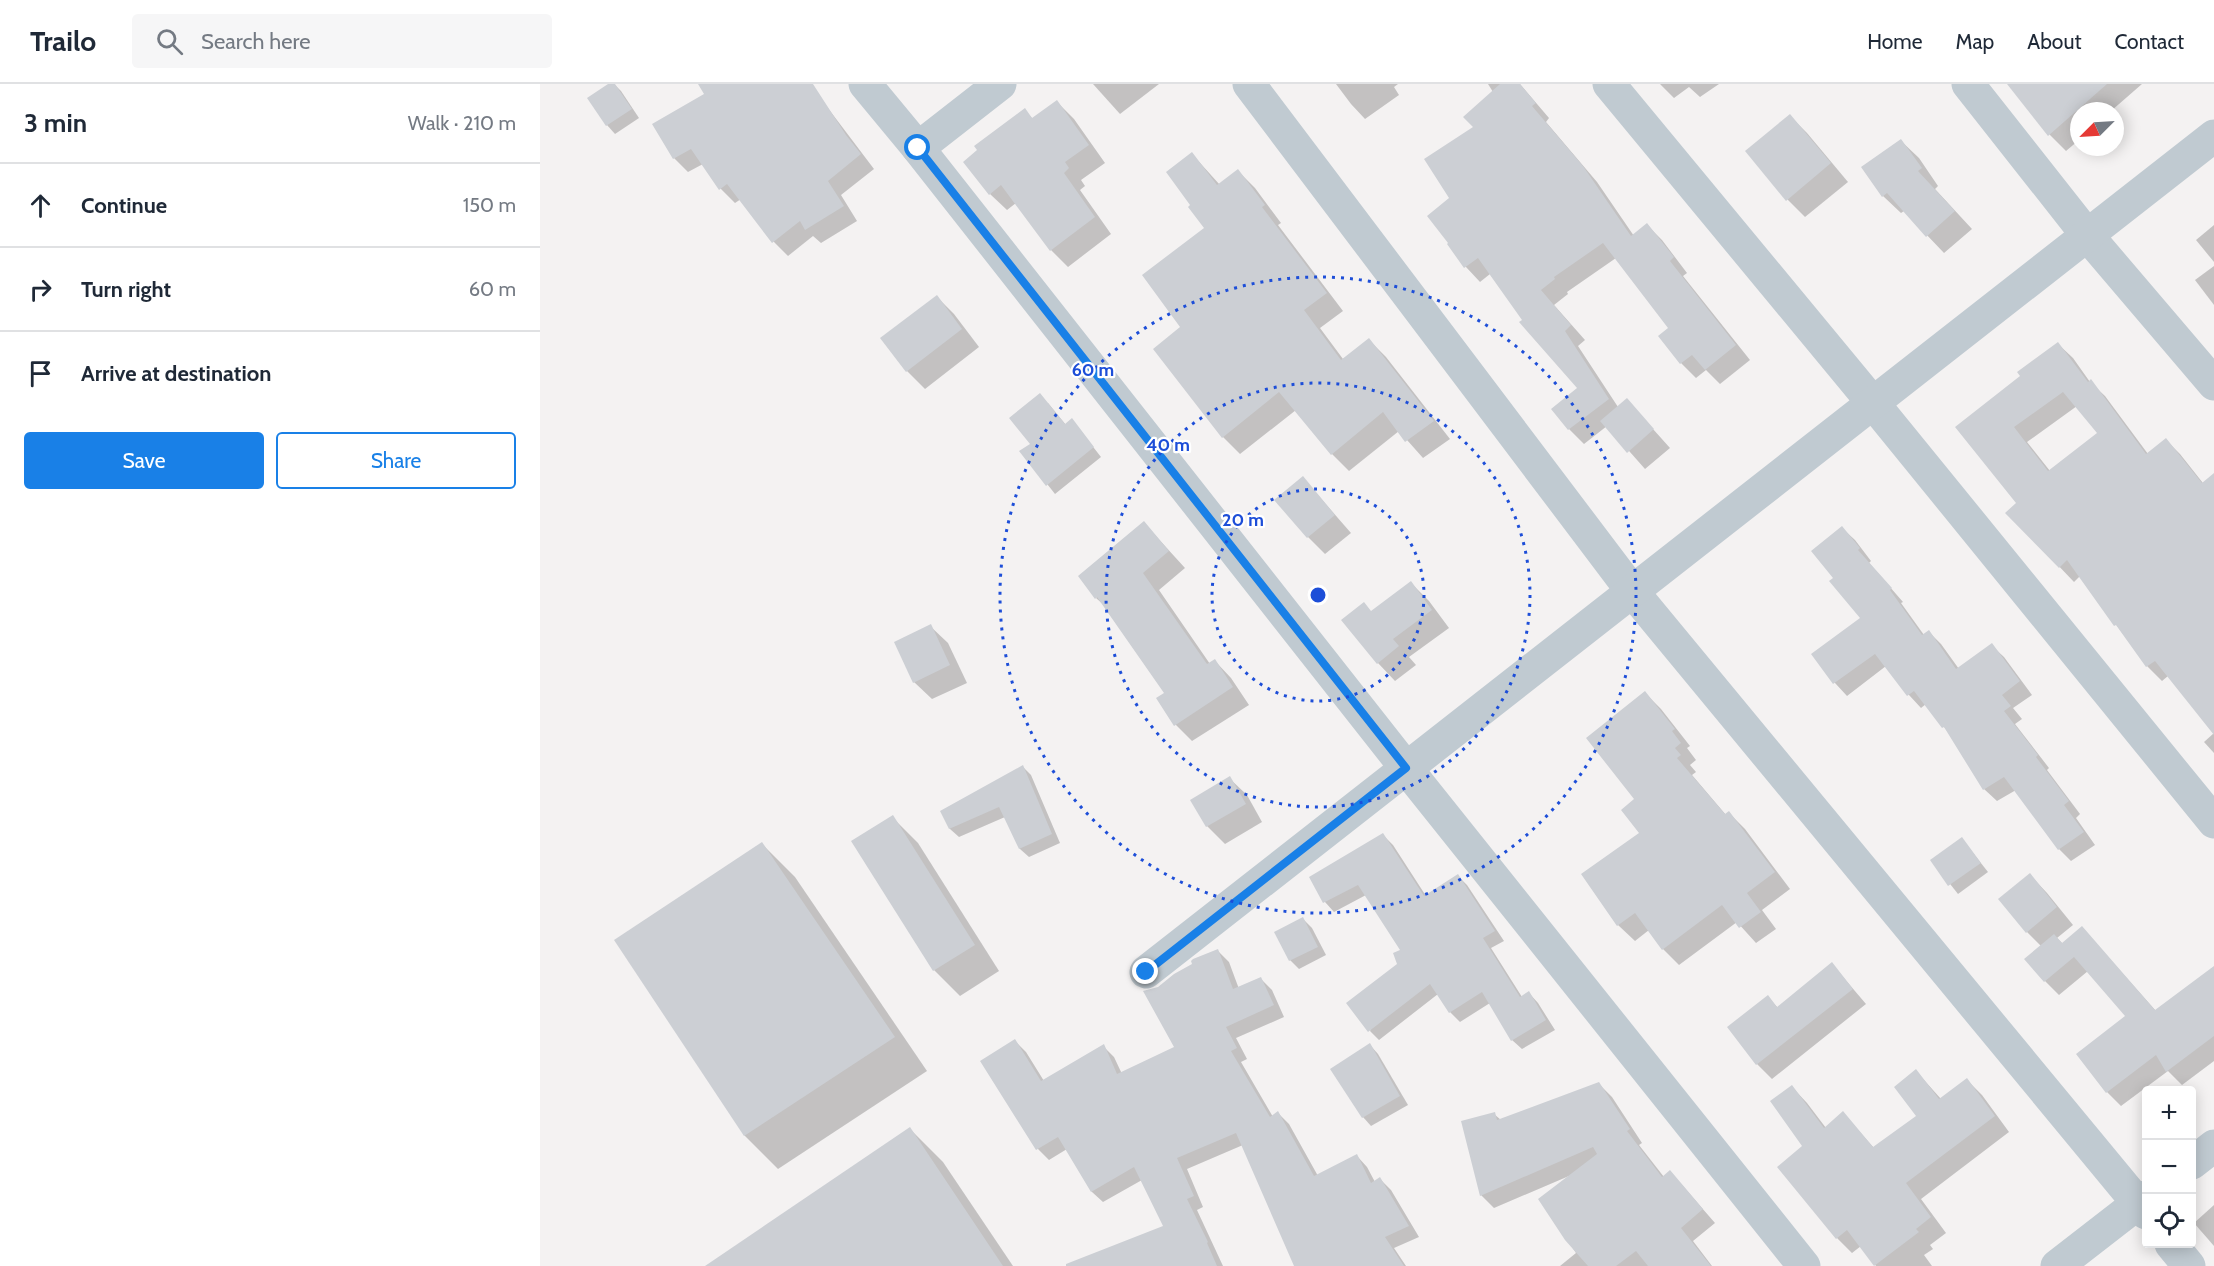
<!DOCTYPE html>
<meta charset="utf-8">
<style>
:root{--surface:#fff;--page:#f6f6f7;--text:#1f2937;--muted:#747a83;--line:#e0e1e3;--accent:#1980e7}
body{margin:0;font-family:Cabin,sans-serif;background:var(--page);color:var(--text)}
.controls{position:absolute;right:18px;bottom:18px;display:grid;overflow:hidden;border-radius:6px;box-shadow:0 3px 15px #0003}
.controls button{width:54px;height:54px;display:grid;place-items:center;padding:0;border:0;border-bottom:2px solid var(--line);background:var(--surface);color:var(--text);font:30px sans-serif}
.compass{position:absolute;left:1530px;top:18px;width:54px;height:54px;border-radius:50%;background:var(--surface);box-shadow:0 3px 15px #0003;rotate:246deg}
.stop{position:absolute;width:18px;height:18px;margin:-14px;border:4px solid #1980e7;border-radius:50%;background:#fff}
.stop.end{background:#1980e7;border-color:#fff;box-shadow:0 2px 6px #0008}
.list{margin:0;padding:0;list-style:none}
h2{display:flex;justify-content:space-between;align-items:center;height:78px;margin:0;padding:0 24px;font-size:26px}
h2 small{font-size:20px;font-weight:400;color:var(--muted)}
.list li{display:grid;grid-template-columns:39px 1fr auto;gap:18px;align-items:center;box-sizing:border-box;height:84px;padding:0 24px;border-top:2px solid var(--line)}
.list b{display:block;font-size:22px;white-space:nowrap}
.list em{font-size:20px;font-style:normal;color:var(--muted)}
.actions{display:flex;gap:12px;padding:18px 24px}
.actions a{flex:1;padding:14px 0;border:2px solid var(--accent);border-radius:6px;text-align:center;font-size:21px;color:var(--accent)}
.actions .main{background:var(--accent);color:#fff}
.icon{flex:none;width:33px;height:33px;fill:none;stroke:currentColor;stroke-width:2;stroke-linecap:round;stroke-linejoin:round}
.map{position:relative;flex:none;width:1674px;height:1182px;overflow:hidden}
header{display:flex;align-items:center;gap:36px;box-sizing:border-box;height:84px;padding:0 30px;background:var(--surface);border-bottom:2px solid var(--line)}
header strong{font-size:28px}
nav{display:flex;gap:33px;margin-inline-start:auto;font-size:21px}
.search{width:420px;height:54px;background:var(--page);display:flex;align-items:center;gap:15px;box-sizing:border-box;padding:0 21px;border-radius:6px;color:var(--muted);font-size:22px}
main{display:flex}
aside{flex:1;background:var(--surface)}
.map>svg:first-child{display:block}
.shadow{fill:#0003;fill-rule:evenodd}
.building{fill:#cccfd4;fill-rule:evenodd}
.lines{fill:none;stroke-linecap:round;stroke-linejoin:round}
.minor{stroke:#c0cad1;stroke-width:33}
.route{stroke:#1980e7;stroke-width:8}
.ring{fill:none;stroke:#1d4ed8;stroke-width:3;stroke-dasharray:3 6}
.centre{fill:#1d4ed8;stroke:#fff;stroke-width:3}
.ring-label{font-size:18px;text-anchor:middle;font-weight:bold;fill:#1d4ed8;stroke:#fff;stroke-width:4.5;stroke-linejoin:round;paint-order:stroke}
</style>
<header>
<strong>Trailo</strong>
<div class="search"><svg class="icon" aria-label="search" viewBox="0 0 24 24"><circle cx="10" cy="10" r="6"/><path d="M15 15l6 6"/></svg>Search here</div>
<nav><a>Home</a><a>Map</a><a>About</a><a>Contact</a></nav>
</header>
<main>
<aside>
<h2>3 min<small>Walk · 210 m</small></h2>
<ul class="list">
<li><svg class="icon" aria-label="ahead" viewBox="0 0 24 24"><path d="M12 20V5M6 11l6-6 6 6"/></svg><div><b>Continue</b></div><em>150 m</em></li>
<li><svg class="icon" aria-label="right" viewBox="0 0 24 24"><path d="M7 20v-9h11M14 6l5 5-5 5"/></svg><div><b>Turn right</b></div><em>60 m</em></li>
<li><svg class="icon" aria-label="arrive" viewBox="0 0 24 24"><path d="M6 21V4h12l-3 4 3 4H6"/></svg><div><b>Arrive at destination</b></div></li>
</ul>
<div class="actions"><a class="main">Save</a><a>Share</a></div>
</aside>
<div class="map">
<svg width="1674" height="1182" viewBox="0 0 1674 1182">
<rect width="100%" height="100%" fill="#f4f2f2"/>
<g class="shadow">
<polygon points="70,0 74,0 81,7 99,34 75,50 67,41"/>
<polygon points="182,0 267,0 278,11 334,85 301,111 317,137 281,159 273,152 248,172 234,158 201,115 195,119 181,105 163,80 148,88 134,74"/>
<polygon points="553,0 619,0 580,30"/>
<polygon points="796,0 858,0 854,3 859,11 825,35 811,20"/>
<polygon points="948,0 980,0 1009,34 1006,38 1057,98 1094,152 1107,141 1122,156 1147,189 1143,192 1210,276 1180,300 1166,286 1156,294 1141,279 1120,252 1130,244 1076,174 1027,208 1028,210 1014,221 1045,256 1038,262 1078,323 1087,316 1130,364 1105,385 1067,342 1044,360 1029,345 1013,325 1039,305 984,236 950,190 940,198 926,183 909,161 911,114 935,44 953,8"/>
<polygon points="1120,0 1179,0 1160,13 1149,3 1134,14"/>
<polygon points="1497,0 1602,0 1571,27 1539,27 1539,56 1526,67 1510,51 1481,14"/>
<polygon points="517,18 534,35 565,79 541,96 545,102 540,106 571,150 528,183 511,166 476,119 467,126 450,110 484,26 493,35"/>
<polygon points="1250,32 1267,49 1308,98 1265,133 1248,116 1207,67"/>
<polygon points="1361,57 1379,74 1398,102 1395,105 1432,145 1404,169 1364,127 1361,129 1343,112"/>
<polygon points="652,70 680,101 698,87 715,104 741,139 738,141 803,227 780,244 803,275 829,256 846,273 910,355 883,374 859,347 809,387 792,370 756,326 700,370 683,353 642,243 666,144 653,122"/>
<polygon points="1674,141 1674,178 1656,156"/>
<polygon points="1674,182 1674,221 1655,196"/>
<polygon points="397,213 414,230 439,263 385,305 367,287 342,255"/>
<path d="M1518,260L1533,274L1550,298L1565,312L1608,370L1626,356L1640,370L1674,413V649L1628,592L1622,597L1607,582L1540,492L1534,498L1468,429L1478,419L1417,343L1482,292ZM1537,322L1559,350L1510,387L1487,358Z"/>
<polygon points="508,319 526,341 532,336 561,373 515,410 482,368 492,360"/>
<polygon points="763,394 811,449 785,470 768,453"/>
<polygon points="604,439 645,484 619,506 670,580 675,577 691,594 709,621 652,657 636,641 626,609 566,523 556,514"/>
<polygon points="1302,444 1315,456 1331,477 1329,479 1363,518 1361,519 1384,551 1389,548 1401,560 1419,585 1451,561 1464,573 1492,611 1473,624 1482,635 1475,640 1509,684 1507,686 1540,730 1536,734 1555,761 1531,777 1519,765 1476,706 1457,717 1444,705 1412,653 1386,620 1381,624 1369,611 1346,582 1307,612 1295,599 1273,571 1322,534 1295,494"/>
<polygon points="871,499 889,517 909,544 869,573 876,581 855,597 838,579 803,536 832,529"/>
<polygon points="390,542 408,559 427,599 392,615 374,598"/>
<polygon points="1105,609 1121,625 1150,662 1147,664 1156,676 1150,681 1156,688 1152,691 1186,731 1189,729 1205,745 1250,805 1222,826 1236,845 1216,859 1197,838 1139,881 1123,865 1109,846 1095,857 1078,841 1101,749 1096,715"/>
<polygon points="1674,649 1674,669 1664,658"/>
<polygon points="483,683 491,691 520,759 489,773 480,765 465,733 419,753 410,745 402,727"/>
<polygon points="689,694 707,711 722,738 685,760 667,742"/>
<polygon points="352,733 378,759 459,887 420,912 394,886 313,758"/>
<polygon points="843,751 853,761 886,812 918,792 927,801 964,857 951,864 982,913 989,909 998,919 1015,946 982,965 972,956 950,919 920,938 910,928 898,910 839,956 830,947 859,880 862,867 826,811 794,828 785,818 771,793"/>
<polygon points="1422,755 1448,788 1418,810 1392,777"/>
<polygon points="222,760 255,793 387,987 238,1085 205,1052 76,856"/>
<polygon points="1490,791 1507,809 1533,841 1517,854 1523,860 1542,844 1616,927 1674,890 1674,977 1642,1001 1628,987 1581,1022 1567,1008 1538,970 1587,932 1548,887 1519,911 1505,897 1501,862 1487,848"/>
<polygon points="763,835 772,844 786,871 759,885 750,876"/>
<polygon points="678,867 689,878 699,905 721,895 732,906 744,933 696,954 707,975 701,978 733,1033 738,1029 749,1040 778,1092 817,1072 827,1083 835,1098 840,1095 851,1106 879,1153 854,1164 866,1182 756,1182 703,1061 647,1085 663,1123 657,1126 683,1182 581,1182 626,1143 602,1096 563,1118 552,1108 527,1065 509,1076 498,1065 442,977 475,957 486,968 504,997 563,962 574,973 582,990 636,964 618,904"/>
<polygon points="1292,880 1326,920 1232,995 1217,980 1189,944 1228,913 1238,924"/>
<polygon points="830,961 838,970 868,1021 831,1042 823,1033"/>
<polygon points="1376,987 1401,1015 1427,996 1442,1011 1469,1048 1381,1115 1406,1149 1390,1161 1393,1165 1384,1171 1392,1182 1336,1182 1321,1162 1312,1169 1297,1154 1264,1062 1252,1003 1267,1019 1286,1044 1303,1029 1334,1064 1378,1032"/>
<polygon points="1059,1000 1072,1013 1102,1059 1099,1061 1124,1093 1142,1101 1175,1139 1153,1157 1172,1182 1020,1182 1036,1169 1000,1115 1029,1092 954,1124 941,1111 954,1030 961,1036"/>
<polygon points="370,1045 403,1078 473,1182 190,1182"/>
<polygon points="1674,1121 1674,1162 1654,1139"/>
</g>
<g class="building">
<polygon points="68,0 75,0 92,25 66,42 47,14"/>
<polygon points="158,0 273,0 306,51 321,70 288,97 304,122 265,146 260,137 232,159 187,100 179,106 151,65 133,75 112,40 164,10"/>
<polygon points="960,0 980,0 996,19 992,22 1043,82 1091,152 1107,139 1134,173 1130,177 1196,261 1165,286 1152,271 1140,280 1118,252 1128,244 1063,159 1014,193 1015,195 1001,206 1031,241 1025,247 1069,315 1028,346 1011,325 1037,304 979,238 982,236 938,174 924,184 907,160 908,159 887,132 909,114 884,75 933,43 923,33"/>
<polygon points="1467,0 1567,0 1508,52"/>
<polygon points="517,16 549,61 525,78 529,84 524,89 555,133 510,167 461,101 449,111 423,78 437,66 434,62 485,24 492,34"/>
<polygon points="1250,30 1291,79 1246,117 1205,67"/>
<polygon points="1361,55 1382,84 1378,87 1415,127 1386,153 1347,109 1342,113 1321,83"/>
<polygon points="652,68 677,101 698,85 725,121 722,123 787,209 764,226 801,276 829,254 894,337 865,358 843,328 791,371 739,308 682,354 613,265 640,243 602,191 664,144 648,123 650,121 626,88"/>
<polygon points="397,211 422,245 366,288 340,254"/>
<path d="M1518,258L1548,298L1551,295L1606,370L1626,354L1662,399L1674,389V651L1615,577L1606,583L1576,541L1574,542L1527,476L1519,484L1465,429L1476,419L1415,343L1480,292L1477,288ZM1523,308L1557,349L1508,387L1474,343Z"/>
<polygon points="500,309 525,340 532,334 554,363 506,402 479,367 490,360 469,334"/>
<polygon points="1087,314 1114,345 1087,369 1060,337"/>
<polygon points="763,392 795,431 767,454 734,416"/>
<polygon points="604,437 629,467 603,489 667,580 675,575 693,603 634,642 616,614 624,609 557,513 555,515 538,492"/>
<polygon points="1302,442 1320,464 1318,466 1352,504 1350,506 1382,551 1389,546 1416,585 1452,559 1480,597 1462,611 1471,622 1464,627 1498,671 1496,673 1529,717 1524,721 1544,748 1518,766 1464,693 1443,706 1404,643 1402,644 1374,607 1367,612 1335,570 1293,600 1271,570 1320,534 1289,497 1293,494 1271,467"/>
<polygon points="871,497 892,526 853,555 859,562 837,580 801,536 824,518 831,527"/>
<polygon points="391,540 410,581 373,599 354,558"/>
<polygon points="1105,607 1135,645 1132,647 1141,659 1135,664 1141,671 1137,674 1185,730 1189,727 1235,788 1207,809 1221,828 1199,844 1182,821 1122,866 1095,829 1077,842 1041,790 1099,749 1081,726 1094,715 1046,654"/>
<polygon points="483,681 512,750 479,765 459,723 409,745 400,727"/>
<polygon points="690,692 706,720 666,743 650,716"/>
<polygon points="353,731 435,861 393,887 311,757"/>
<polygon points="843,749 884,812 918,790 955,847 943,854 980,913 989,907 1006,936 971,957 942,908 909,929 890,900 828,948 806,919 857,880 853,869 860,866 818,801 783,819 769,793"/>
<polygon points="1422,753 1441,779 1408,802 1390,776"/>
<polygon points="222,758 355,953 204,1052 74,856"/>
<polygon points="1490,789 1517,823 1486,849 1458,815"/>
<polygon points="763,833 778,863 749,877 734,848"/>
<polygon points="1542,842 1615,926 1674,882 1674,952 1626,988 1616,971 1566,1009 1536,970 1585,932 1534,873 1504,898 1484,875 1514,850 1531,869 1522,859"/>
<polygon points="678,865 693,905 721,893 734,921 686,943 697,964 691,967 730,1033 738,1027 774,1092 817,1070 831,1099 840,1093 869,1142 845,1153 864,1182 754,1182 696,1049 637,1074 654,1112 647,1115 668,1158 667,1159 677,1182 526,1182 526,1180 623,1142 594,1083 551,1108 518,1053 496,1066 440,977 475,955 501,997 564,960 577,990 634,963 603,907 618,903 634,890 652,880 651,877 653,875"/>
<polygon points="1292,878 1313,905 1216,981 1187,943 1228,911 1237,923"/>
<polygon points="830,959 860,1012 822,1034 790,985"/>
<polygon points="1376,985 1399,1015 1427,994 1455,1032 1366,1099 1391,1133 1376,1145 1379,1148 1334,1182 1307,1146 1296,1155 1237,1083 1262,1062 1230,1017 1252,1001 1284,1044 1303,1027 1333,1063 1376,1032 1354,1003"/>
<polygon points="1059,998 1090,1045 1087,1047 1122,1093 1130,1086 1163,1125 1141,1144 1171,1182 1108,1182 1096,1167 1076,1182 1048,1182 1025,1156 998,1115 1057,1070 1053,1063 940,1112 921,1037 955,1028 957,1036"/>
<polygon points="370,1043 463,1182 165,1182"/>
</g>
<g class="lines">
<g class="minor">
<polyline points="325,0 378,64 866,684 1264,1182"/>
<polyline points="709,0 1092,507 1606,1129"/>
<polyline points="1069,0 1333,319 1674,738"/>
<polyline points="1428,0 1547,151 1674,300"/>
<polyline points="378,64 460,0"/>
<polyline points="606,888 1674,52"/>
<polyline points="1652,1079 1674,1062"/>
<polyline points="1631,1160 1649,1182"/>
<polyline points="1517,1182 1606,1113"/>
</g>
</g>
<g class="lines">
<polyline class="route" points="378,64 866,684 606,888"/>
</g>
<g class="ring">
<circle cx="778" cy="511" r="106"/>
<circle cx="778" cy="511" r="212"/>
<circle cx="778" cy="511" r="318"/>
</g>
<circle cx="778" cy="511" r="9" class="centre"/>
<g class="ring-label">
<text x="553" y="292">60 m</text>
<text x="628" y="367">40 m</text>
<text x="703" y="442">20 m</text>
</g>
</svg>
<div class="controls">
<button>+</button>
<button>−</button>
<button><svg class="icon" aria-label="locate" viewBox="0 0 24 24"><circle cx="12" cy="12" r="6"/><path d="M12 2v4M12 18v4M2 12h4M18 12h4"/></svg></button>
</div>
<svg class="compass" viewBox="-18 -18 36 36"><path d="M0-13l5 13h-10z" fill="#e53935"/><path d="M0 13l5-13h-10z" fill="#747a83"/></svg>
<div class="stop" style="left:378px;top:64px"></div>
<div class="stop end" style="left:606px;top:888px"></div>
</div>
</main>
